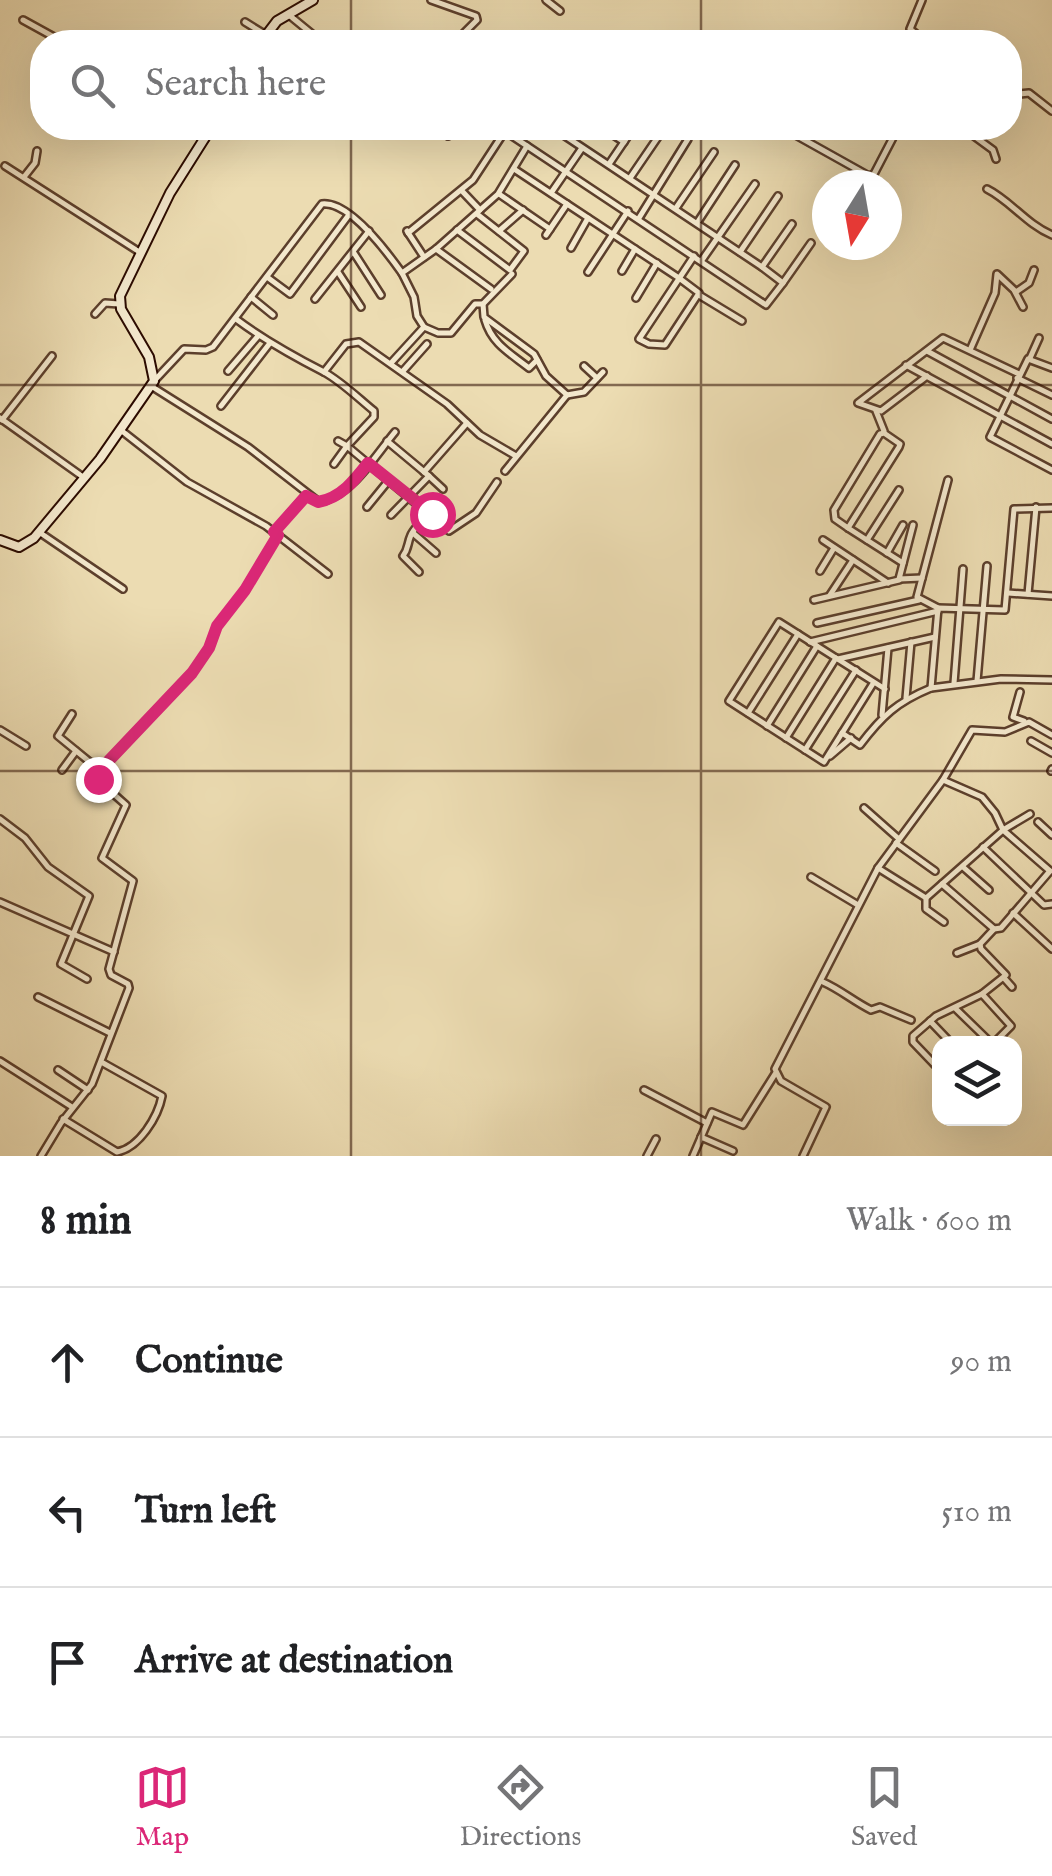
<!DOCTYPE html>
<meta charset="utf-8">
<style>
:root{--surface:#fff;--page:#f2f2f2;--text:#202124;--muted:#757577;--line:#e0e0e0;--accent:#db2777}
body{margin:0;font-family:"IM FELL English",serif;background:var(--page);color:var(--text)}
.controls{position:absolute;right:30px;bottom:30px;display:grid;overflow:hidden;border-radius:20px;box-shadow:0 10px 40px #0002}
.controls button{width:90px;height:90px;display:grid;place-items:center;padding:0;border:0;border-bottom:2px solid var(--line);background:var(--surface);color:var(--text);font:50px sans-serif}
.compass{position:absolute;left:812px;top:170px;width:90px;height:90px;border-radius:50%;background:var(--surface);box-shadow:0 10px 40px #0002;rotate:191deg}
.stop{position:absolute;width:30px;height:30px;margin:-22px;border:8px solid #db2777;border-radius:50%;background:#fff}
.stop.end{background:#db2777;border-color:#fff;box-shadow:0 2px 10px #0008}
.list{margin:0;padding:0;list-style:none}
h2{display:flex;justify-content:space-between;align-items:center;height:130px;margin:0;padding:0 40px;font-size:42px}
h2 small{font-size:32px;font-weight:400;color:var(--muted)}
.list li{display:grid;grid-template-columns:65px 1fr auto;gap:30px;align-items:center;box-sizing:border-box;height:150px;padding:0 40px;border-top:2px solid var(--line)}
.list b{display:block;font-size:38px;white-space:nowrap}
.list em{font-size:32px;font-style:normal;color:var(--muted)}
.icon{flex:none;width:55px;height:55px;fill:none;stroke:currentColor;stroke-width:2;stroke-linecap:round;stroke-linejoin:round}
.map{position:relative;flex:none;width:1052px;height:1156px;overflow:hidden}
.search{position:absolute;background:var(--surface);box-shadow:0 10px 40px #0002;left:30px;right:30px;top:30px;height:110px;display:flex;align-items:center;gap:25px;box-sizing:border-box;padding:0 35px;border-radius:40px;color:var(--muted);font-size:38px}
.sheet{height:580px;background:var(--surface)}
nav{display:flex;justify-content:space-around;align-items:center;box-sizing:border-box;height:140px;border-top:2px solid var(--line);background:var(--surface);font-size:28px;color:var(--muted)}
nav a{display:grid;justify-items:center;gap:5px}
nav .on{color:var(--accent)}
.map>svg:first-child{display:block}
.lines{fill:none;stroke-linecap:round;stroke-linejoin:round}
.street-casing{stroke:#5c3f2c;stroke-width:10}
.secondary-casing{stroke:#2c0b00;stroke-width:12}
.street{stroke:#f3e8cd;stroke-width:5}
.secondary{stroke:#f3e8cd;stroke-width:8}
.route{stroke:#db2777;stroke-width:12}
.grid{fill:none;stroke:#2c0b00;stroke-width:2.5;stroke-opacity:0.55}
</style>
<div class="map">
<svg width="1052" height="1156" viewBox="0 0 1052 1156">
<rect width="100%" height="100%" fill="#ecdcb2"/>
<filter id="stains"><feTurbulence type="fractalNoise" baseFrequency=".002" numOctaves="4"/><feColorMatrix values="0 0 0 0 .2 0 0 0 0 .09 0 0 0 0 .02 0 0 0 .5 -.17"/></filter>
<radialGradient id="worn" r=".72"><stop offset=".6" stop-color="#630" stop-opacity="0"/><stop offset="1" stop-color="#630" stop-opacity=".3"/></radialGradient>
<g class="lines">
<defs>
<g id="street">
<polyline points="431,0 476,16 477,20 455,42"/>
<polyline points="546,0 560,11"/>
<polyline points="922,0 910,29 926,42"/>
<polyline points="289,15 322,42"/>
<polyline points="23,20 63,42"/>
<polyline points="245,22 266,35"/>
<polyline points="1010,95 1029,93 1052,111"/>
<polyline points="185,128 205,139"/>
<polyline points="436,128 448,136"/>
<polyline points="500,128 766,305 783,283 762,267 553,128"/>
<polyline points="603,128 624,142"/>
<polyline points="783,128 869,176 874,174 898,128"/>
<polyline points="963,128 993,150 996,159"/>
<polyline points="609,164 628,136"/>
<polyline points="5,166 141,253"/>
<polyline points="514,169 679,278 699,293 665,345 649,344 639,339 694,256"/>
<polyline points="24,177 35,163 37,151"/>
<polyline points="630,178 658,137"/>
<path d="M987,189C1011,201 1026,224 1052,235"/>
<polyline points="462,191 480,210"/>
<polyline points="551,193 582,148"/>
<polyline points="499,194 550,229"/>
<polyline points="676,208 714,152"/>
<polyline points="639,218 688,139"/>
<polyline points="697,223 735,165"/>
<polyline points="457,230 510,270 524,251 477,214"/>
<polyline points="407,231 424,257"/>
<polyline points="499,231 523,210"/>
<polyline points="408,233 473,180 505,131"/>
<polyline points="546,235 567,204"/>
<polyline points="571,248 588,218"/>
<polyline points="436,249 491,289"/>
<polyline points="740,252 778,196"/>
<polyline points="354,253 381,295"/>
<polyline points="702,260 755,184"/>
<polyline points="762,267 792,224"/>
<polyline points="622,271 635,249"/>
<polyline points="338,272 361,307"/>
<polyline points="588,272 628,211"/>
<polyline points="402,273 414,297 417,316 424,327"/>
<polyline points="512,274 483,304 484,317 534,354 546,376 567,395 584,392 603,372"/>
<polyline points="267,277 290,294 348,216"/>
<polyline points="783,283 811,243"/>
<polyline points="1016,292 1029,283 1034,270"/>
<polyline points="699,295 742,321"/>
<polyline points="251,297 273,315"/>
<polyline points="636,298 657,263"/>
<polyline points="315,299 369,231"/>
<polyline points="95,314 105,303 119,304"/>
<path d="M236,319C264,340 293,356 324,372C342,382 358,398 374,411V417L347,446L449,531L476,513L497,482"/>
<path d="M485,320C492,344 510,353 529,368L537,360"/>
<polyline points="970,350 995,293 997,274 1014,290 1023,307"/>
<polyline points="927,351 1052,419"/>
<polyline points="1030,358 1039,338"/>
<polyline points="392,362 424,327 438,333 451,333 475,304 483,304"/>
<polyline points="906,365 1052,444"/>
<polyline points="584,366 597,378"/>
<polyline points="1052,368 1028,359 990,437 1052,470"/>
<polyline points="228,371 258,336"/>
<polyline points="403,371 427,344"/>
<polyline points="324,372 346,344 359,342 447,404 480,435 516,456"/>
<polyline points="927,376 881,411 858,403 943,338 1019,374"/>
<polyline points="1017,378 1052,395"/>
<path d="M154,381L184,349L206,350L213,347L322,204C349,201 387,252 402,273L436,249L498,194L527,146"/>
<path d="M151,386L248,447L319,502C351,497 375,456 395,432"/>
<polyline points="221,406 270,343"/>
<polyline points="876,411 884,431"/>
<polyline points="0,418 83,477"/>
<polyline points="2,420 52,356"/>
<polyline points="122,431 187,482 266,526 328,574"/>
<polygon points="884,433 900,444 899,447 848,528 835,519 834,510 880,434"/>
<polyline points="387,441 429,476 391,515"/>
<polyline points="334,464 347,446 338,441"/>
<polyline points="505,471 567,395"/>
<polyline points="424,472 467,423"/>
<polyline points="429,476 443,489"/>
<polyline points="367,507 389,480"/>
<polyline points="1052,508 1014,509 1005,610 938,608 931,688 1001,679 1052,680"/>
<polyline points="913,525 899,579 922,578"/>
<polyline points="848,528 903,563"/>
<polyline points="39,532 123,589"/>
<polyline points="274,532 306,495"/>
<polyline points="413,533 436,553"/>
<polyline points="823,540 888,583"/>
<polyline points="867,540 899,490"/>
<polyline points="887,553 903,525"/>
<polyline points="820,571 834,548"/>
<path d="M419,572L403,556C409,548 407,544 411,535C415,526 424,522 426,511"/>
<polyline points="1008,593 1052,596"/>
<polyline points="1028,594 1036,507"/>
<polyline points="830,595 853,560"/>
<polyline points="814,600 899,580"/>
<polyline points="938,608 917,597 948,480"/>
<polyline points="817,623 919,600"/>
<polyline points="810,642 938,611"/>
<polyline points="838,659 935,637"/>
<polyline points="977,681 987,566"/>
<path d="M874,682L824,762L729,701L779,622C814,644 849,666 885,689"/>
<polyline points="954,683 963,569"/>
<polyline points="1020,692 1013,717 1024,721"/>
<polyline points="906,698 911,642"/>
<polyline points="748,713 798,634"/>
<polyline points="882,715 888,648"/>
<polyline points="767,726 817,646"/>
<polyline points="0,730 26,746"/>
<path d="M842,733L860,745C882,716 897,702 931,688"/>
<polyline points="786,738 836,658"/>
<polyline points="1031,741 1052,753"/>
<polyline points="805,750 856,670"/>
<polyline points="830,756 851,738"/>
<polyline points="62,770 76,751"/>
<polyline points="100,770 192,673 209,648 217,626 245,590 278,535"/>
<polyline points="1051,771 1052,769"/>
<polyline points="943,780 982,797 995,813 1003,830 1030,814"/>
<polyline points="864,808 899,839"/>
<polyline points="0,819 25,838 48,867 89,896 61,964 87,979"/>
<polyline points="1038,822 1052,835"/>
<polyline points="896,843 935,871"/>
<polyline points="983,847 1044,905 1052,904"/>
<polyline points="963,867 989,890"/>
<polyline points="878,868 926,898 1003,830 1050,871"/>
<polyline points="811,877 858,905"/>
<polyline points="942,884 994,929"/>
<polyline points="926,899 926,909 944,922"/>
<polyline points="0,902 114,952"/>
<polyline points="1013,913 1052,949"/>
<polyline points="957,953 980,944"/>
<polyline points="1004,978 1012,987"/>
<path d="M823,982C841,990 853,1001 871,1010L880,1007L911,1020"/>
<polyline points="982,994 1006,975 981,949 980,944 994,929 1001,928 1050,871"/>
<polyline points="38,997 110,1033"/>
<polyline points="955,1008 992,1044"/>
<polyline points="930,1021 952,1044"/>
<polyline points="0,1061 72,1107"/>
<polyline points="936,1066 913,1042 913,1036 936,1016 982,994 1011,1026 993,1044"/>
<polyline points="58,1070 88,1090"/>
<polyline points="1014,1087 1017,1084"/>
<polyline points="644,1090 707,1123"/>
<path d="M63,1119L117,1152C139,1148 158,1117 162,1096L103,1063"/>
<polyline points="701,1137 733,1151"/>
<polyline points="41,1156 61,1123 92,1084 129,988 128,984 111,975 109,969 133,881 102,858 126,805 99,781 102,772 58,736 72,714"/>
<polyline points="647,1156 656,1139"/>
<polyline points="693,1156 712,1112 743,1125 775,1074"/>
<polyline points="803,1156 826,1107 781,1081 775,1069 878,868 943,780 972,730 1005,732 1029,722 1052,735"/>
</g>
<g id="secondary">
<polyline points="261,42 277,21 313,0"/>
<polyline points="0,540 19,547 34,538 100,459 154,381 149,357 121,309 120,296 170,193 211,128"/>
</g>
</defs>
<use href="#street" class="street-casing"/>
<use href="#secondary" class="secondary-casing"/>
<use href="#street" class="street"/>
<use href="#secondary" class="secondary"/>
</g>
<g class="lines">
<path class="route" d="M98,779L100,770L192,673L209,648L217,626L245,590L278,535L274,532L306,496L318,502C341,498 355,480 368,463L432,514"/>
</g>
<path class="grid" d="M351,0V42M701,0V42M351,128V1156M701,128V1156M0,385H1052M0,771H1052"/>
<rect width="100%" height="100%" filter="url(#stains)"/>
<rect width="100%" height="100%" fill="url(#worn)"/>
</svg>
<div class="controls">
<button><svg class="icon" aria-label="layers" viewBox="0 0 24 24"><path d="M12 4l9 5-9 5-9-5zM3 14l9 5 9-5"/></svg></button>
</div>
<svg class="compass" viewBox="-18 -18 36 36"><path d="M0-13l5 13h-10z" fill="#e53935"/><path d="M0 13l5-13h-10z" fill="#757577"/></svg>
<div class="stop" style="left:432px;top:514px"></div>
<div class="stop end" style="left:98px;top:779px"></div>
<div class="search"><svg class="icon" aria-label="search" viewBox="0 0 24 24"><circle cx="10" cy="10" r="6"/><path d="M15 15l6 6"/></svg>Search here</div>
</div>
<section class="sheet">
<h2>8 min<small>Walk · 600 m</small></h2>
<ul class="list">
<li><svg class="icon" aria-label="ahead" viewBox="0 0 24 24"><path d="M12 20V5M6 11l6-6 6 6"/></svg><div><b>Continue</b></div><em>90 m</em></li>
<li><svg class="icon" aria-label="left" viewBox="0 0 24 24"><path d="M17 20v-9H6M10 6l-5 5 5 5"/></svg><div><b>Turn left</b></div><em>510 m</em></li>
<li><svg class="icon" aria-label="arrive" viewBox="0 0 24 24"><path d="M6 21V4h12l-3 4 3 4H6"/></svg><div><b>Arrive at destination</b></div></li>
</ul>
</section>
<nav>
<a class="on"><svg class="icon" aria-label="map" viewBox="0 0 24 24"><path d="M3 6l6-2 6 2 6-2v14l-6 2-6-2-6 2zM9 4v14M15 6v14"/></svg>Map</a>
<a><svg class="icon" aria-label="directions" viewBox="0 0 24 24"><path d="M12 3l9 9-9 9-9-9zM9 14v-3h6M13 9l2 2-2 2"/></svg>Directions</a>
<a><svg class="icon" aria-label="saved" viewBox="0 0 24 24"><path d="M7 4h10v16l-5-4-5 4z"/></svg>Saved</a>
</nav>
